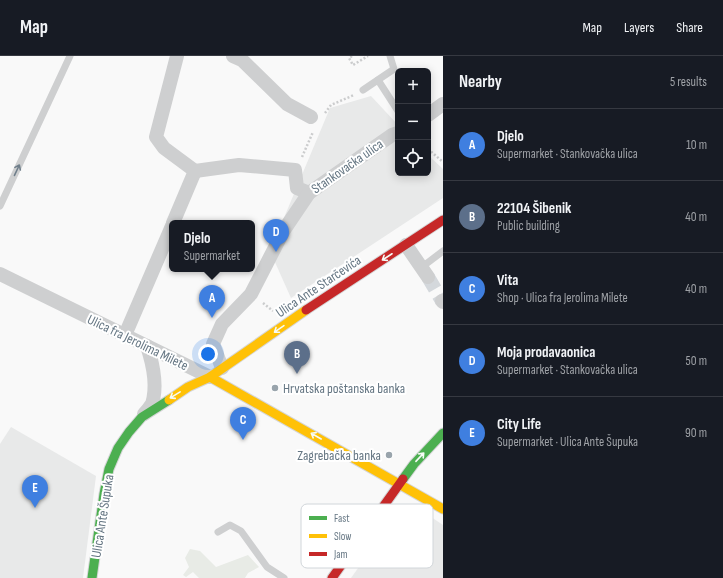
<!DOCTYPE html>
<meta charset="utf-8">
<style>
:root{--surface:#171b24;--page:#242831;--text:#f1f3f6;--muted:#9ea1a6;--line:#363941;--accent:#8c9099}
body{margin:0;font-family:"Sofia Sans Condensed",sans-serif;background:var(--page);color:var(--text)}
.controls{position:absolute;right:12px;top:12px;display:grid;overflow:hidden;border-radius:6px;box-shadow:0 2px 10px #0003}
.controls button{width:36px;height:36px;display:grid;place-items:center;padding:0;border:0;border-bottom:1px solid var(--line);background:var(--surface);color:var(--text);font:20px sans-serif}
.you{position:absolute;left:208px;top:298px;width:14px;height:14px;margin:-10px;border:3px solid #fff;border-radius:50%;background:#1a73e8;box-shadow:0 0 0 6px #1a73e833}
.badge{display:grid;place-items:center;width:26px;height:26px;border-radius:50%;background:var(--accent);color:#fff;font-size:13px;font-weight:700}
.pin{position:absolute;translate:-50% -33px;filter:drop-shadow(0 1px 2px #0008)}
.pin::after{content:'';position:absolute;top:21px;width:14px;height:12px;background:inherit;clip-path:polygon(0 0,100% 0,50% 100%)}
.popup{position:absolute;left:169px;top:164px;width:86px;height:52px;box-sizing:border-box;display:grid;place-content:center;border-radius:6px;background:var(--surface);filter:drop-shadow(0 1px 3px #0005);font-size:13px;white-space:nowrap;color:var(--muted)}
.popup b{font-size:15px;color:var(--text)}
.popup::after{content:'';position:absolute;left:50%;top:100%;margin-left:-8px;border:8px solid transparent;border-top-color:var(--surface)}
.list{margin:0;padding:0;list-style:none}
h2{display:flex;justify-content:space-between;align-items:center;height:52px;margin:0;padding:0 16px;font-size:17px}
h2 small{font-size:13px;font-weight:400;color:var(--muted)}
.list li{display:grid;grid-template-columns:26px 1fr auto;gap:12px;align-items:center;box-sizing:border-box;height:72px;padding:0 16px;border-top:1px solid var(--line)}
.list b{display:block;font-size:15px;white-space:nowrap}
.list p{margin:0;font-size:13px;white-space:nowrap;color:var(--muted)}
.list em{font-size:13px;font-style:normal;color:var(--muted)}
.icon{flex:none;width:22px;height:22px;fill:none;stroke:currentColor;stroke-width:2;stroke-linecap:round;stroke-linejoin:round}
.map{position:relative;flex:none;width:443px;height:522px;overflow:hidden}
header{display:flex;align-items:center;gap:24px;box-sizing:border-box;height:56px;padding:0 20px;background:var(--surface);border-bottom:1px solid var(--line)}
header strong{font-size:19px}
nav{display:flex;gap:22px;margin-inline-start:auto;font-size:14px}
main{display:flex}
aside{flex:1;background:var(--surface)}
.map>svg:first-child{display:block}
.built{fill:#e8e9e9}
.green{fill:#e8ebe6}
.lines{fill:none;stroke-linecap:round;stroke-linejoin:round}
.street-tunnel{stroke:#d4d8dc;stroke-width:14;stroke-dasharray:14 7;stroke-linecap:butt}
.fast-casing{stroke:#d5d6d7;stroke-width:11}
.slow-casing{stroke:#d5d6d7;stroke-width:11}
.jam-casing{stroke:#d5d6d7;stroke-width:11}
.path{stroke:#cbcccd;stroke-width:2.5;stroke-dasharray:2 2;stroke-linecap:butt}
.lane{stroke:#cecfd0;stroke-width:7}
.street{stroke:#cecfd0;stroke-width:14}
.fast{stroke:#4caf50;stroke-width:9}
.slow{stroke:#ffc107;stroke-width:9}
.jam{stroke:#c62828;stroke-width:9}
.oneway{stroke:#707f8b}
.oneway2{stroke:#f6fbf6}
.poi-dot{fill:#99a4ac;stroke:#fff;stroke-width:1.5}
.labels{text-anchor:middle;stroke-width:4;stroke-linejoin:round;paint-order:stroke}
.street-label{font-size:14px;fill:#657683;stroke:#fff}
.poi-label{font-size:14px;fill:#657683;stroke:#fff;text-anchor:start}
.key{fill:#fff;stroke:#d1d6da;stroke-width:1}
.key-label{font-size:11px;fill:#657683}
</style>
<header>
<strong>Map</strong>
<nav><a>Map</a><a>Layers</a><a>Share</a></nav>
</header>
<main>
<div class="map">
<svg width="443" height="522" viewBox="0 0 443 522">
<rect width="100%" height="100%" fill="#f9f9f9"/>
<g class="built">
<polygon points="371,40 398,69 398,117 428,117 428,99 443,113 443,142 291,242 270,195 330,52"/>
<polygon points="11,371 96,420 83,522 0,522 0,388"/>
<polygon points="408,451 416,451 443,469 443,522 351,522 396,459 401,454"/>
</g>
<polygon class="green" points="190,493 200,495 216,511 248,499 259,511 248,517 245,522 199,522 193,516 186,521 183,519 189,511 185,502"/>
<g class="lines">
<polyline class="street-tunnel" points="428,221 442,245"/>
<defs>
<g id="fast">
<polyline points="403,423 414,408 443,377"/>
<polyline points="92,522 104,438 109,413 118,392 129,376 142,361 169,344"/>
</g>
<g id="slow">
<polyline points="210,321 443,453"/>
<polyline points="169,344 188,331 210,321 306,254"/>
</g>
<g id="jam">
<polyline points="306,254 443,164"/>
<polyline points="332,522 403,423"/>
</g>
</defs>
<use href="#fast" class="fast-casing"/>
<use href="#slow" class="slow-casing"/>
<use href="#jam" class="jam-casing"/>
<g class="path">
<polyline points="352,0 349,2 353,9 368,0"/>
<polyline points="325,57 331,49 354,39"/>
<polyline points="428,93 443,106"/>
<polyline points="302,101 313,76"/>
<polyline points="263,247 273,255"/>
</g>
<g class="lane">
<polyline points="378,24 398,55"/>
<polyline points="363,34 394,13 390,0"/>
<polyline points="0,150 70,0"/>
<polyline points="422,211 443,195"/>
<polyline points="218,476 230,469 241,475 267,511 284,522"/>
</g>
<g class="street">
<polyline points="233,0 242,4 287,48 311,61"/>
<polyline points="428,59 443,48"/>
<polyline points="195,115 239,109 295,114 297,132 309,137"/>
<polyline points="173,167 195,115 164,92 156,81 177,0"/>
<polyline points="406,189 428,221"/>
<polyline points="0,218 210,321"/>
<polyline points="442,245 443,246"/>
<polyline points="125,279 172,170"/>
<polyline points="222,312 213,288 222,268 251,238 284,174 309,137 392,79 398,77"/>
<path d="M144,358C147,355 150,351 152,348C158,329 153,308 147,290"/>
</g>
<use href="#fast" class="fast"/>
<use href="#slow" class="slow"/>
<use href="#jam" class="jam"/>
</g>
<defs><path id="oneway-shaft" d="M-6 0H5M1.5-3L5.5 0L1.5 3" fill="none" stroke-width="1.6" stroke-linecap="round" stroke-linejoin="round"/></defs>
<use class="oneway" href="#oneway-shaft" transform="translate(17 114) rotate(-65)"/>
<g class="oneway2">
<use href="#oneway-shaft" transform="translate(387 201) rotate(147)"/>
<use href="#oneway-shaft" transform="translate(279 273) rotate(145)"/>
<use href="#oneway-shaft" transform="translate(175 339) rotate(149)"/>
<use href="#oneway-shaft" transform="translate(316 380) rotate(-150)"/>
<use href="#oneway-shaft" transform="translate(420 401) rotate(-47)"/>
</g>
<g class="poi-dot">
<circle cx="275" cy="332" r="4"/>
<circle cx="389" cy="399" r="4"/>
</g>
<g class="labels">
<g class="street-label">
<text transform="translate(347 110) rotate(-35)" y="5">Stankovačka ulica</text>
<text transform="translate(318 230) rotate(-34)" y="5">Ulica Ante Starčevića</text>
<text transform="translate(138 286) rotate(26)" y="5">Ulica fra Jerolima Milete</text>
<text transform="translate(102 460) rotate(-81)" y="5">Ulica Ante Šupuka</text>
</g>
<g class="poi-label">
<text x="283" y="337">Hrvatska poštanska banka</text>
<text x="381" y="404" text-anchor="end">Zagrebačka banka</text>
</g>
</g>
<rect x="301" y="448" width="132" height="64" rx="6" class="key"/>
<rect x="309" y="460" width="18" height="4" fill="#4caf50"/>
<rect x="309" y="478" width="18" height="4" fill="#ffc107"/>
<rect x="309" y="496" width="18" height="4" fill="#c62828"/>
<g class="key-label">
<text x="334" y="466">Fast</text>
<text x="334" y="484">Slow</text>
<text x="334" y="502">Jam</text>
</g>
</svg>
<div class="controls">
<button>+</button>
<button>−</button>
<button><svg class="icon" aria-label="locate" viewBox="0 0 24 24"><circle cx="12" cy="12" r="6"/><path d="M12 2v4M12 18v4M2 12h4M18 12h4"/></svg></button>
</div>
<div class="you"></div>
<div class="pin badge" style="left:212px;top:262px;background:#3f7fe0">A</div>
<div class="popup"><b>Djelo</b>Supermarket</div>
<div class="pin badge" style="left:297px;top:318px;background:#5c6f8a">B</div>
<div class="pin badge" style="left:243px;top:384px;background:#3f7fe0">C</div>
<div class="pin badge" style="left:276px;top:196px;background:#3f7fe0">D</div>
<div class="pin badge" style="left:35px;top:452px;background:#3f7fe0">E</div>
</div>
<aside>
<h2>Nearby<small>5 results</small></h2>
<ul class="list">
<li><span class="badge" style="background:#3f7fe0">A</span><div><b>Djelo</b><p>Supermarket · Stankovačka ulica</p></div><em>10 m</em></li>
<li><span class="badge" style="background:#5c6f8a">B</span><div><b>22104 Šibenik</b><p>Public building</p></div><em>40 m</em></li>
<li><span class="badge" style="background:#3f7fe0">C</span><div><b>Vita</b><p>Shop · Ulica fra Jerolima Milete</p></div><em>40 m</em></li>
<li><span class="badge" style="background:#3f7fe0">D</span><div><b>Moja prodavaonica</b><p>Supermarket · Stankovačka ulica</p></div><em>50 m</em></li>
<li><span class="badge" style="background:#3f7fe0">E</span><div><b>City Life</b><p>Supermarket · Ulica Ante Šupuka</p></div><em>90 m</em></li>
</ul>
</aside>
</main>
